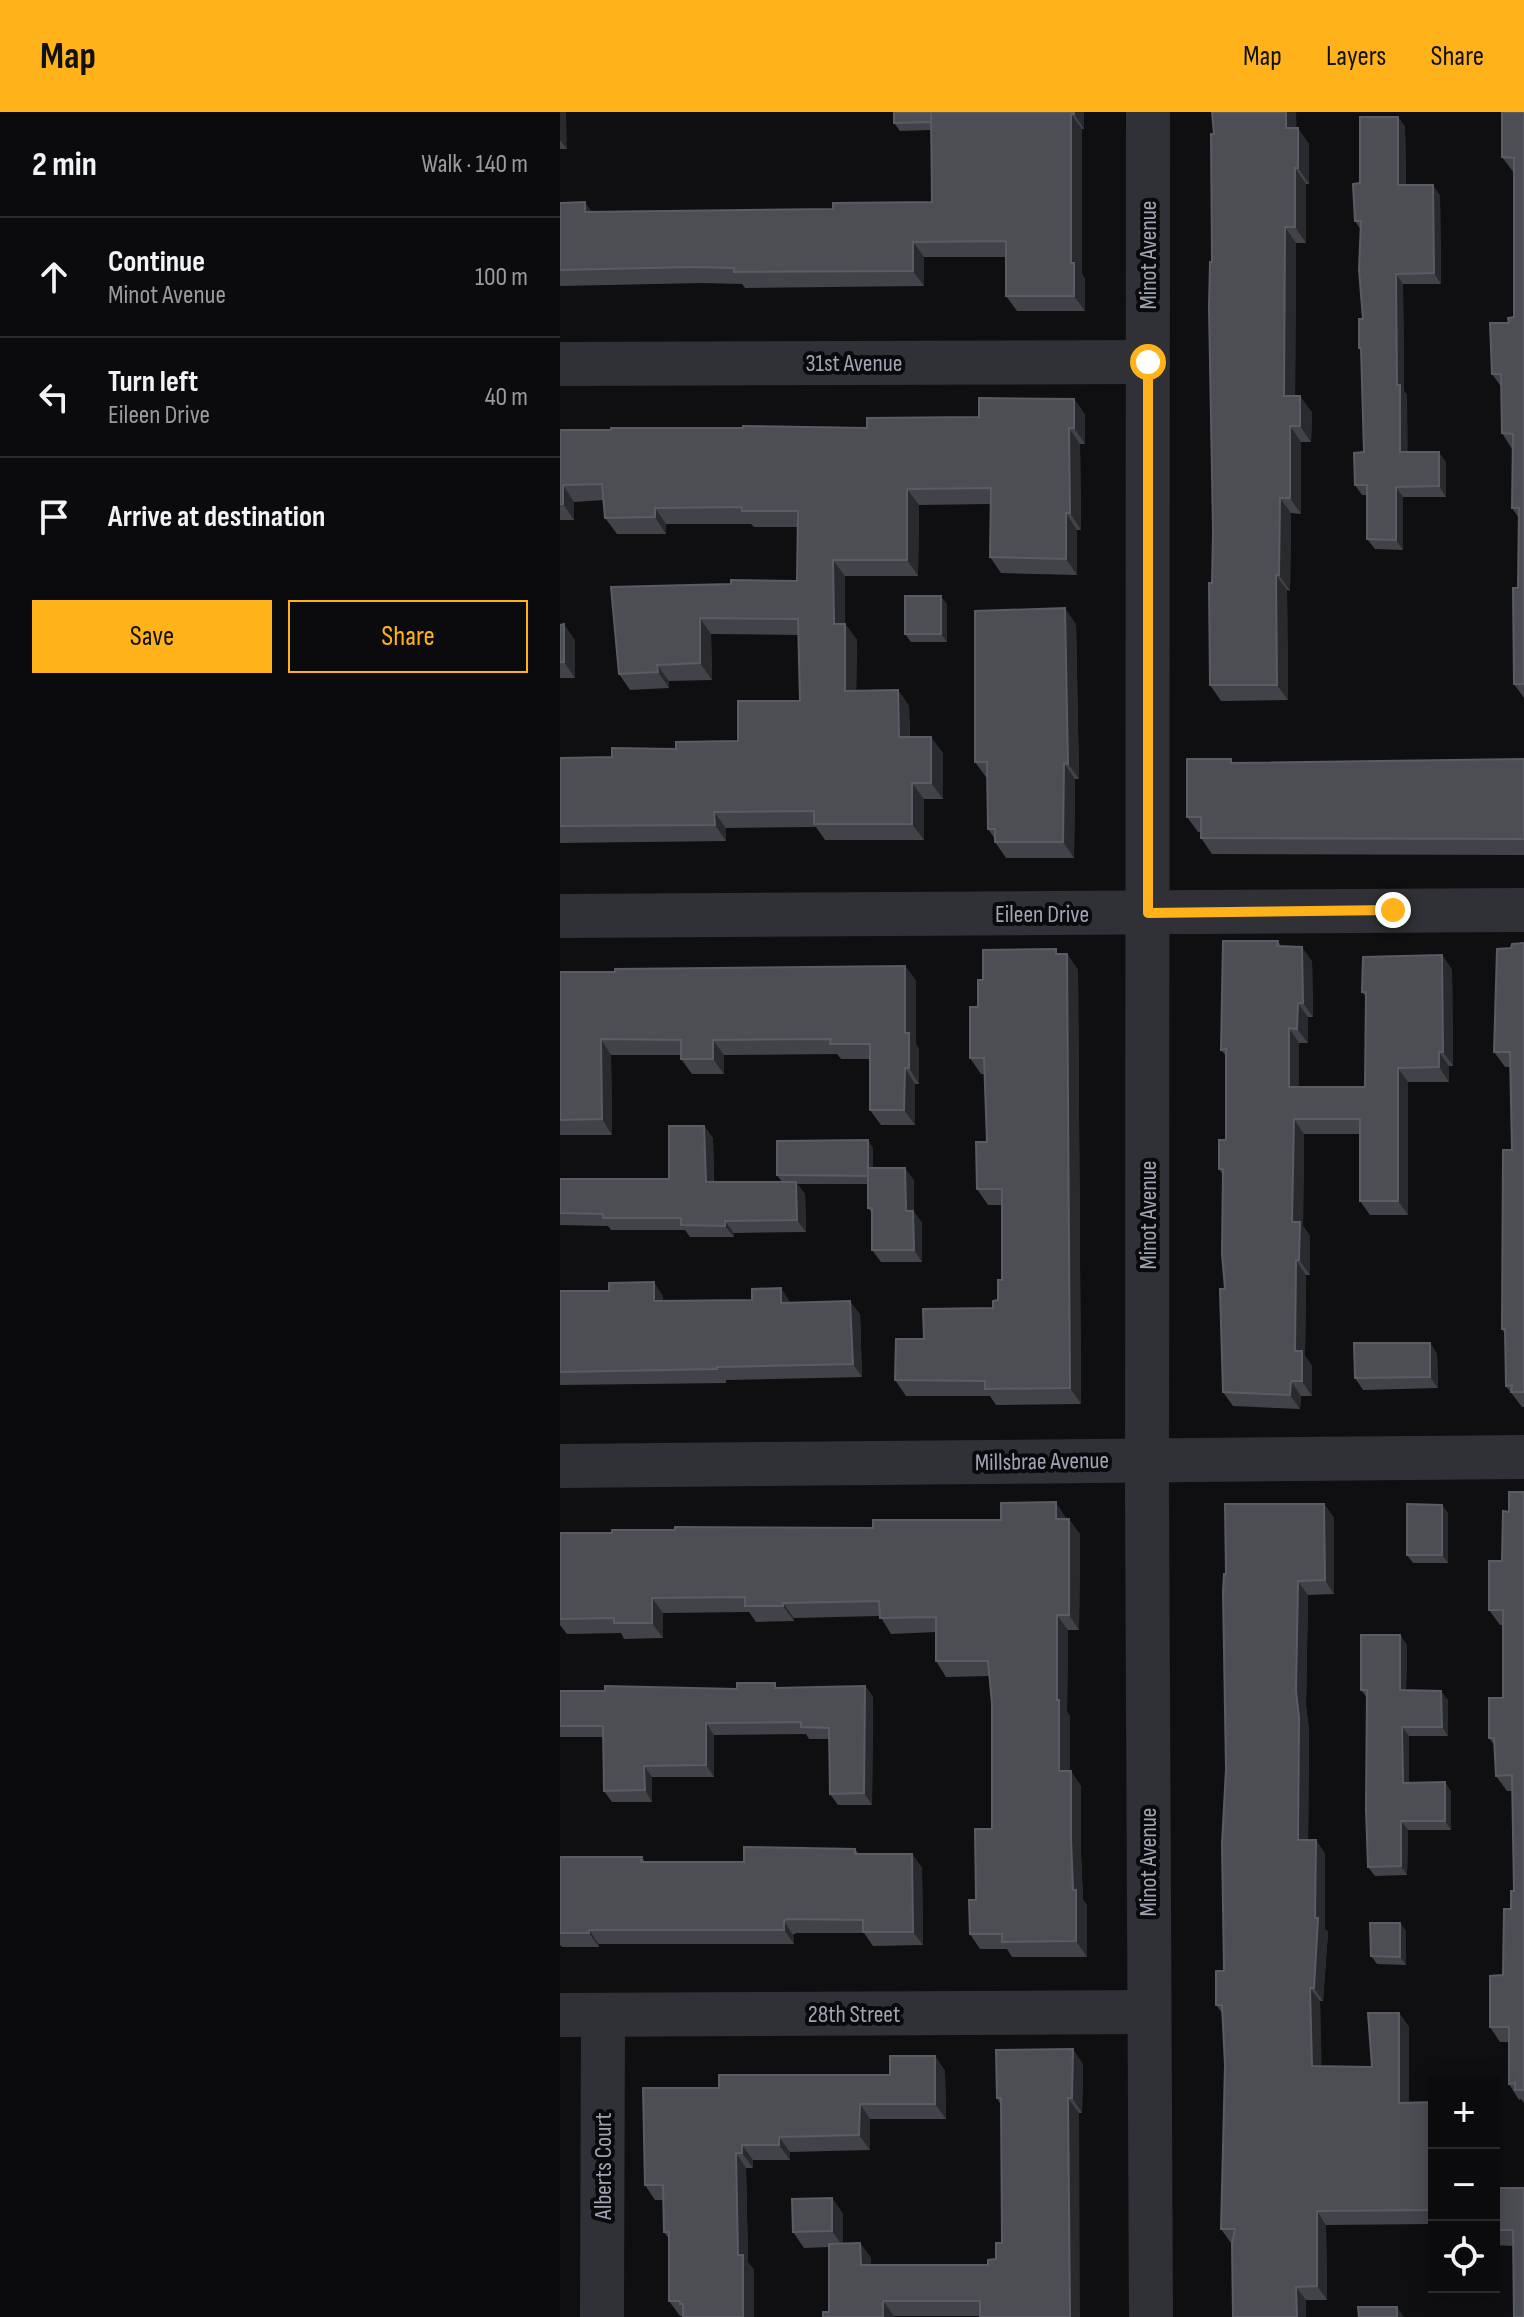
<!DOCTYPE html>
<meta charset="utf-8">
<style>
:root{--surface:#0b0b0d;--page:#19191b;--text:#f1f3f6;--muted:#9a9b9d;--line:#2b2b2e;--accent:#ffb219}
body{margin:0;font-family:"Sofia Sans Condensed",sans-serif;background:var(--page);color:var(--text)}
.controls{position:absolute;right:24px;bottom:24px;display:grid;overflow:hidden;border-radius:0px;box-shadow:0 4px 20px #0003}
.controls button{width:72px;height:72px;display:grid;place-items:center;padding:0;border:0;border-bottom:2px solid var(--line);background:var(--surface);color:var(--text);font:40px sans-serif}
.stop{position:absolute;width:24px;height:24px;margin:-18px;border:6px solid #ffb219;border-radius:50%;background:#fff}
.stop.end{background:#ffb219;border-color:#fff;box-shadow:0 2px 8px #0008}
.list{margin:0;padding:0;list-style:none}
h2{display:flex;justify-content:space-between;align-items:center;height:104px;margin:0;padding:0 32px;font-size:34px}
h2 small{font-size:26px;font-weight:400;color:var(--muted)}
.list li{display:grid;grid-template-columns:52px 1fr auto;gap:24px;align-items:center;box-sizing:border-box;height:120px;padding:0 32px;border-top:2px solid var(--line)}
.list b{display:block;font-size:30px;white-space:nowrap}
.list p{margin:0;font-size:26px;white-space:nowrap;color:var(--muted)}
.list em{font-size:26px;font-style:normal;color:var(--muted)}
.actions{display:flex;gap:16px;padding:24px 32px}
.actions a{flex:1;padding:18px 0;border:2px solid var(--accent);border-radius:0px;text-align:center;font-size:28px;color:var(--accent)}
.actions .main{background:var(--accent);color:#111}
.icon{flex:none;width:44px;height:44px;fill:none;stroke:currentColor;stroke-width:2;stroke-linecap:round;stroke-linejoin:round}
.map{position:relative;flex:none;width:964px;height:2205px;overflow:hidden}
header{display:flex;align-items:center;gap:48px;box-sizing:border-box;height:112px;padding:0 40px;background:var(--accent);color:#111}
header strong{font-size:38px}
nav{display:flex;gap:44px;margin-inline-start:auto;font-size:28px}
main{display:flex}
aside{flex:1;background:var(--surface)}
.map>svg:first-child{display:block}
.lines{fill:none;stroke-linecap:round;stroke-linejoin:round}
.minor{stroke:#303136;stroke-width:44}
.wall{fill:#424349}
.shaded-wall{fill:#292a2e}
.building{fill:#4c4e54;stroke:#595c63;stroke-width:2}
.route{stroke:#ffb219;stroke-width:10}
.labels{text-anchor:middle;stroke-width:8;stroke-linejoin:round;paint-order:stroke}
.street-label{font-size:24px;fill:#9fa5b3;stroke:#0a0a0c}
</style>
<header>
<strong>Map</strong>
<nav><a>Map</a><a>Layers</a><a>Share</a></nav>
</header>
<main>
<aside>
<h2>2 min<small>Walk · 140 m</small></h2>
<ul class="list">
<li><svg class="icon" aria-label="ahead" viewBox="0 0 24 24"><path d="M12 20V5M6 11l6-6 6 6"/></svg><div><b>Continue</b><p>Minot Avenue</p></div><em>100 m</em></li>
<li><svg class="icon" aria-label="left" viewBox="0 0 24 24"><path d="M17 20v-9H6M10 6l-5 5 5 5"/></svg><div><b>Turn left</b><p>Eileen Drive</p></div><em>40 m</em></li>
<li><svg class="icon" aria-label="arrive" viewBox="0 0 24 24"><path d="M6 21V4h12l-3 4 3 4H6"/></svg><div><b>Arrive at destination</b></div></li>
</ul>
<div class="actions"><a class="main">Save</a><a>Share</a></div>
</aside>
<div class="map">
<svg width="964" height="2205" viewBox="0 0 964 2205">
<rect width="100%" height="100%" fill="#0f0f11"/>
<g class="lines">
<g class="minor">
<polyline points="588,0 587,1382 591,2205"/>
<polyline points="0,252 588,250"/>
<polyline points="0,804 964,798"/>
<polyline points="0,1354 964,1345"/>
<polyline points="0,1903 589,1900"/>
<polyline points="42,2205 43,1903"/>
</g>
</g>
<g class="wall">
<polygon points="0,0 7,37 0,37"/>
<polygon points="524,0 524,17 522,17 522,162 525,167 525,199 457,199 446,184 446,145 364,145 364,174 185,176 182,172 142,171 0,174 0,91 32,100 273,97 372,90 371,18 340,19 334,11"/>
<polygon points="964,0 964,586 954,572 958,476 959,406 952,396 952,337 942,321 942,276 932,262 949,211 954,205 954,61 942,45"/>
<polygon points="838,5 845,15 846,73 880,83 881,172 843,172 844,279 847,283 847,340 886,350 886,385 843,385 843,438 815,437 807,427 807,383 802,383 795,373 804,340 801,240 799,236 803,207 801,118 795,109 800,71"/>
<polygon points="737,16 749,32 749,72 746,72 746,131 736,131 735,284 752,300 751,330 741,330 741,402 731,401 730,479 727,478 728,588 661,589 650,573 653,419 652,150"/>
<polygon points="514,287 525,303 525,332 520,332 521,418 517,418 517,463 441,461 430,445 430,392 359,393 358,464 285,464 285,512 297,528 296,579 338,578 349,594 350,625 383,641 383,687 364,687 364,728 265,728 256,715 166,716 166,729 0,731 0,646 52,645 178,629 240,589 239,523 151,522 152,568 109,569 109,576 70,578 59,562 171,472 237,469 238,415 194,415 191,412 106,412 106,422 57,422 45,406 44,388 14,390 14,408 0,408 0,318 307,316 419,305"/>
<polygon points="387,492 387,530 351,530 345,522"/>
<polygon points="516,512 519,667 515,667 514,746 446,746 435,730 435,727 428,717 427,665 426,665 415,650"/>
<polygon points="0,513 15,528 15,566 0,566"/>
<polygon points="671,647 673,651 964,647 964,743 652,742 641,726 641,720 638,720 627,705"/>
<polygon points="718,829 721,834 752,849 753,905 748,905 748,931 739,931 739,975 805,975 806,885 802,880 882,843 892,858 893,954 889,954 889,970 848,970 848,1103 810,1103 800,1089 800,1022 744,1022 743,1114 750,1124 750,1163 746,1163 745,1244 752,1254 752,1284 741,1284 740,1297 673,1294 663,1280 665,1177 663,1063 659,1057 666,1028 666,944 661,938"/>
<polygon points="964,831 964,1295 962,1295 946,1274 945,1222 942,1217 952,1038 951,955 945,955 934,940 951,836"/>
<polygon points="500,842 507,842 518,858 521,1292 436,1293 430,1284 346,1284 335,1268 364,1227 433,1196 438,1188 442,1168 442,1093 428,1093 417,1077 427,1030 425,962 421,962 410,946 423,868"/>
<polygon points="345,854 356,869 356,932 359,937 359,972 355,972 355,1013 321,1013 310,998 310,947 281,947 277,942 164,943 164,962 132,962 121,947 121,943 51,943 52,1023 0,1023 0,860"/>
<polygon points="144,1014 153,1026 154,1070 222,1070 217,1063 313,1036 313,1056 354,1068 354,1100 362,1111 362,1150 321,1150 312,1138 312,1101 308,1096 308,1072 237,1072 245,1082 246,1120 174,1121 174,1125 130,1125 125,1118 51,1118 48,1114 0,1113 0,1067 109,1067"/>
<polygon points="0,1179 103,1184 103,1189 230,1190 300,1202 302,1265 166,1268 166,1271 0,1273"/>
<polygon points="870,1231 877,1242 878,1276 803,1278 795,1266"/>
<polygon points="964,1380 964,1991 961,1987 959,1988 949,1972 949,1930 940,1930 930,1915 943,1863 954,1779 952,1679 947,1679 936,1664 935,1634 929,1626 943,1586 943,1513 940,1513 929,1498 942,1449 949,1400"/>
<polygon points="764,1392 774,1406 774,1482 748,1483 746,1593 749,1619 748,1728 756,1728 765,1742 765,1817 768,1820 763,1889 760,1889 761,1954 812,1955 839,1901 849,1915 849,1991 874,1990 874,2112 766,2113 767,2188 746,2188 671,2131 661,2117 665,1953 663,1902 656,1893 664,1859 666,1462"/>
<polygon points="882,1393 888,1401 888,1451 853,1451 847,1443"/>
<polygon points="506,1406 520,1422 519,1518 508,1518 507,1600 510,1604 510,1659 521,1674 521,1743 523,1788 527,1793 527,1845 452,1845 447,1837 420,1837 410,1822 432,1717 432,1592 429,1564 386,1565 376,1549 376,1520 331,1522 320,1504 234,1506 234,1509 196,1510 189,1500 103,1501 103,1526 64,1527 61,1521 7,1522 0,1513 0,1421 313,1416 441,1408"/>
<polygon points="840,1523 847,1533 846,1578 888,1588 888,1624 849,1624 849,1671 885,1670 891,1680 891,1718 848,1718 847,1763 815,1764 808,1755 807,1586 801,1578"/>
<polygon points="305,1574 313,1585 312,1693 278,1693 270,1682 270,1627 249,1627 246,1622 154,1623 154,1665 92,1665 92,1690 52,1690 44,1679 43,1625 0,1625 0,1579"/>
<polygon points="295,1737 299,1742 352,1742 362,1756 363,1833 313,1834 304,1821 236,1821 233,1823 234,1832 39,1832 39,1835 2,1835 0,1833 0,1745 82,1745 85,1750 184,1750"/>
<polygon points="840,1811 846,1819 846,1853 817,1852 811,1844"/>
<polygon points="375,1944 385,1959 386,2007 310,2007 310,2038 230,2040 230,2048 193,2048 193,2056 186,2056 188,2150 194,2158 194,2205 120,2204 109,2189 109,2127 104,2120 103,2088 95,2088 85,2073 159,1976 330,1963"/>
<polygon points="523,1952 522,2001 519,2001 420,2204 334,2204 269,2200 269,2135 244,2136 233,2120 272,2086 283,2102 283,2131 300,2131 311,2146 311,2153 428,2153 436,2147 442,2131 441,1993 437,1986"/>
<polygon points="934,2076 964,2076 953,2134 934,2133"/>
</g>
<g class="shaded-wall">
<polygon points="0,0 6,0 7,37 0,28"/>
<polygon points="514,0 524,0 524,17 514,2"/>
<polygon points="726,0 736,0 737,32 726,16"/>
<polygon points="511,2 522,17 522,162 525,167 525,199 514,184 511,151"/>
<polygon points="838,5 845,15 846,84 838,73"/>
<polygon points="738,16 749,32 749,72 738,56"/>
<polygon points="735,56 746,72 746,131 735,115"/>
<polygon points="873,73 880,83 881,172 874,161"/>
<polygon points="25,90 36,106 25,100"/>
<polygon points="725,115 736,131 735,300 724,284"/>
<polygon points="353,130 364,145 364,174 353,159"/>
<polygon points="836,162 843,172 844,279 847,283 848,350 840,340 837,273"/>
<polygon points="740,284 752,300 751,330 740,314"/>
<polygon points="514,287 525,303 525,332 514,316"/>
<polygon points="730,314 741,330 741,402 730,386"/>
<polygon points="509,316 520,332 521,418 510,401"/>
<polygon points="879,340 886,350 886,385 879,374"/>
<polygon points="3,373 14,390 14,408 3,392"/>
<polygon points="836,375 843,385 843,438 836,428"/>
<polygon points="347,377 359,393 358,464 347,448"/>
<polygon points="720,386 731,401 730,479 719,463"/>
<polygon points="95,396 106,412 106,422 95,405"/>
<polygon points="506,401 517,418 517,463 506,447"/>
<polygon points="273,448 285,464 285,528 274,512"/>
<polygon points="716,463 727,478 728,588 717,573"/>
<polygon points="381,484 387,492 387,530 381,522"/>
<polygon points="505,496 516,512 519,667 508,652"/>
<polygon points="140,506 151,522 152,568 140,551"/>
<polygon points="4,512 15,528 15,566 4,550"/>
<polygon points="285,512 297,528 296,595 285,579"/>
<polygon points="97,553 109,569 109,576 98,560"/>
<polygon points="338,578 349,594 350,641 339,625"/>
<polygon points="371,625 383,641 383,687 371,671"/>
<polygon points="504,651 515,667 514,746 503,730"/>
<polygon points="352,671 364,687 364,728 352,712"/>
<polygon points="154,700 166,716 166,729 155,713"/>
<polygon points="742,835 752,849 753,905 743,891"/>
<polygon points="507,842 518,858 521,1292 510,1276"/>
<polygon points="882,843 892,858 893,954 883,940"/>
<polygon points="345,854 356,869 356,932 359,937 359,972 349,956 345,921"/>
<polygon points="738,891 748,905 748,931 737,917"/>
<polygon points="729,916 739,931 739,989 729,975"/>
<polygon points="41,927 51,943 52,1023 42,1007"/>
<polygon points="153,928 164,943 164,962 153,947"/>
<polygon points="879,940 889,954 889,970 879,955"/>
<polygon points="345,956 355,972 355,1013 344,998"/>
<polygon points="838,956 848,970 848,1103 838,1089"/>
<polygon points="734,1007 744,1022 743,1114 750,1124 750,1163 739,1148 732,1110"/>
<polygon points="144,1014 153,1026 154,1082 146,1070"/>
<polygon points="308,1028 313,1036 313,1072 308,1064"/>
<polygon points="345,1056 354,1068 354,1100 362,1111 362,1150 354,1138 346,1099"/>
<polygon points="236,1070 245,1082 246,1120 237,1108"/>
<polygon points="165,1109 174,1121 174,1125 165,1114"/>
<polygon points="736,1148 746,1163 745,1244 752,1254 752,1284 742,1269 735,1239"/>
<polygon points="94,1170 103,1184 104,1202 94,1189"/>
<polygon points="221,1176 230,1190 230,1204 221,1191"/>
<polygon points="290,1189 300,1202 302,1265 293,1252"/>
<polygon points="870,1231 877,1242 878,1276 870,1265"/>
<polygon points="731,1269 741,1284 740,1297 730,1283"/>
<polygon points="496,1390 506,1406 507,1422 496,1407"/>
<polygon points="764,1392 774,1406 774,1482 765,1468"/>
<polygon points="882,1393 888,1401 888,1451 882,1443"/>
<polygon points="509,1407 520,1422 519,1518 509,1503"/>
<polygon points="738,1469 748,1483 746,1593 749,1619 748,1742 738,1728 736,1579"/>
<polygon points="92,1486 103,1501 103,1526 92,1511"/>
<polygon points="223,1491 234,1506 234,1509 223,1494"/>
<polygon points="497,1503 508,1518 507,1600 510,1604 510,1674 499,1659 497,1588"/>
<polygon points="840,1523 847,1533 846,1587 840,1578"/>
<polygon points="305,1574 313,1585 312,1693 304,1681"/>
<polygon points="881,1579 888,1588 888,1624 882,1615"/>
<polygon points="146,1611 154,1623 154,1665 146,1653"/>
<polygon points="842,1615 849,1624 849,1681 843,1671"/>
<polygon points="84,1654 92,1665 92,1690 85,1678"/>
<polygon points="511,1659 521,1674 521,1743 523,1788 527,1793 527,1845 516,1829 511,1727"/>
<polygon points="885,1670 891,1680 891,1718 885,1709"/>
<polygon points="841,1709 848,1718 847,1763 841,1754"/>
<polygon points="756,1728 765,1742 765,1817 768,1820 763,1889 754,1876"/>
<polygon points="352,1742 362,1756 363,1833 353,1820"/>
<polygon points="224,1809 233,1823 234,1832 224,1818"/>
<polygon points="840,1811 846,1819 846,1853 840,1845"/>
<polygon points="29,1818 39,1832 39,1835 29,1821"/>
<polygon points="750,1876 760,1889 762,1968 752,1954"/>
<polygon points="839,1901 849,1915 849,2004 839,1991"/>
<polygon points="513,1937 523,1952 522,2001 512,1986"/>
<polygon points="375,1944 385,1959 386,2007 375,1992"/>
<polygon points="508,1986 519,2001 520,2205 510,2205"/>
<polygon points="300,1992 310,2007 310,2038 299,2023"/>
<polygon points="219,2025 230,2040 230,2048 219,2033"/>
<polygon points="182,2033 193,2048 193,2056 182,2041"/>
<polygon points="176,2041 186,2056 188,2150 194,2158 194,2205 183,2205 178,2143"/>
<polygon points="272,2086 283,2102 283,2135 272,2119"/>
<polygon points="757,2099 766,2113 767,2188 757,2174"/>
<polygon points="300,2131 311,2146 311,2168 301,2153"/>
<polygon points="736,2175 746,2188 746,2205 737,2205"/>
<polygon points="323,2189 334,2204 334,2205 323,2205"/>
<polygon points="837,2195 844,2205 837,2205"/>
</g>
<g class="building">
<polygon points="334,0 371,0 371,10 334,11"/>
<polygon points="371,0 514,0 514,2 511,2 511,151 514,151 514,184 446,184 446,129 353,130 353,159 174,160 174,156 132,155 0,158 0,91 25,90 25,100 273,97 273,91 372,90"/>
<polygon points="652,0 726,0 726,16 738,16 738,56 735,56 735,115 725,115 724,284 740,284 740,314 730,314 730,386 720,386 719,463 716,463 717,573 650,573 649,471 652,471 653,419 649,195 650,150 652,150 651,22 654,22"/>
<polygon points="942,0 964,0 964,572 954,572 953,476 958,476 959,396 952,396 953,322 942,321 941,262 932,262 930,211 949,211 948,206 954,205 954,46 942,45"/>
<polygon points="800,5 838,5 838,73 873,73 874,161 836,162 837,273 840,273 840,340 879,340 879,374 836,375 836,428 807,427 807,373 795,373 794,341 804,340 801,236 799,236 799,207 803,207 799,158 801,109 795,109 793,72 800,71"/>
<polygon points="419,286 514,287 514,316 509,316 510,401 506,401 506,447 430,445 431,376 347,377 347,448 273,448 274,512 285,512 285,579 338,578 339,625 371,625 371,671 352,671 352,712 254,712 254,699 154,700 155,713 0,714 0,646 52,645 52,636 116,637 116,630 178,629 178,589 240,589 238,507 140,506 140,551 97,553 98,560 59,562 51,475 171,472 171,468 237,469 238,399 182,399 182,395 95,396 95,405 45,406 42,372 3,373 3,392 0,392 0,318 51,318 51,316 183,316 183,314 307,316 307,306 419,305"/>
<rect x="345" y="484" width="36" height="38"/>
<polygon points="505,496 508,652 504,651 503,730 435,730 435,717 428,717 427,650 415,650 415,499"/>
<polygon points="4,512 4,550 0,550 0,513"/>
<polygon points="627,647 671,647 671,651 964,647 964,727 641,726 641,705 627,705"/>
<polygon points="663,829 718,829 717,834 742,835 743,891 738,891 737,917 729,916 729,975 805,975 806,880 802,880 803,845 882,843 883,940 879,940 879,955 838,956 838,1089 800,1089 800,1007 734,1007 732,1110 740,1110 739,1148 736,1148 735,1239 742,1239 742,1269 731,1269 730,1283 663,1280 660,1177 665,1177 662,1142 663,1057 659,1057 659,1028 666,1028 666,937 661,938"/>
<polygon points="964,831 964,1280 951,1280 952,1273 946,1274 945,1217 942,1217 943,1038 952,1038 950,940 934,940 937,837 951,836 952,832"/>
<polygon points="496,837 496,842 507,842 510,1276 425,1277 425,1269 335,1268 336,1227 364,1227 363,1197 433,1196 433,1189 438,1188 438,1168 442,1168 442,1077 417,1077 416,1030 427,1030 424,946 410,946 410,895 418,895 418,868 423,868 423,838"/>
<polygon points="345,854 345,921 349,921 349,956 345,956 344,998 310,998 310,932 270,932 271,927 153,928 153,947 121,947 121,928 41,927 42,1007 0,1008 0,860 55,860 55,857"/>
<polygon points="109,1014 144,1014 146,1070 236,1070 237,1108 165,1109 165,1114 121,1113 121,1106 43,1106 43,1102 0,1101 0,1067 109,1067"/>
<polygon points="308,1028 308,1064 217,1063 217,1029"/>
<polygon points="308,1056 345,1056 346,1099 353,1099 354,1138 312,1138 312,1096 308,1096"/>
<polygon points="94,1170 94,1189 192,1188 192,1177 221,1176 221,1191 290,1189 293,1252 157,1255 157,1257 0,1260 0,1179 49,1179 49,1171"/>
<polygon points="794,1231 870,1231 870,1265 795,1266"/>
<polygon points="949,1380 964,1380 964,1978 955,1978 955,1971 949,1972 949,1915 930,1915 930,1864 943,1863 944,1797 951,1797 951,1779 954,1779 952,1663 936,1664 934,1626 929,1626 929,1586 943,1586 943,1498 929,1498 929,1449 942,1449 943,1399 949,1400"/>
<polygon points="496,1390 496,1407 509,1407 509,1503 497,1503 497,1588 499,1588 499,1659 511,1659 511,1727 513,1778 516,1778 516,1829 442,1830 442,1822 410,1822 409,1788 416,1788 415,1717 432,1717 432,1592 428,1549 376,1549 376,1505 320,1506 319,1489 223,1491 223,1494 185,1494 185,1485 92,1486 92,1511 54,1511 54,1506 0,1507 0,1421 52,1421 52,1418 115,1418 115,1415 313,1416 313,1408 441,1408 441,1391"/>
<polygon points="665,1392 764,1392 765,1468 738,1469 736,1579 739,1605 738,1728 756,1728 755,1806 758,1806 754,1876 750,1876 752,1954 812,1955 808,1901 839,1901 839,1991 874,1990 874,2098 757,2099 757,2174 736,2175 737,2205 673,2205 672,2132 675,2117 661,2117 665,1953 662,1893 656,1893 656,1859 664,1859 662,1732 666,1657 663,1480 664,1462 666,1462"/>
<polygon points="847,1392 882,1393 882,1443 847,1443"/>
<polygon points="801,1523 840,1523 840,1578 881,1579 882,1615 842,1615 843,1671 885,1670 885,1709 841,1709 841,1754 808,1755 806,1697 807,1578 801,1578"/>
<polygon points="177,1571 215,1571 215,1576 305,1574 304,1681 270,1682 269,1616 241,1615 241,1610 146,1611 146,1653 84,1654 85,1678 44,1679 43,1614 0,1614 0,1579 45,1579 45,1574 177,1577"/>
<polygon points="184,1735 295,1737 295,1742 352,1742 353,1820 303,1820 303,1808 227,1807 224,1809 224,1818 29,1818 29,1821 0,1821 0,1745 82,1745 81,1750 184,1750"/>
<polygon points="810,1811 840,1811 840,1845 811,1844"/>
<polygon points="513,1937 512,1986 508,1986 510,2205 420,2205 420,2189 323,2189 323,2205 263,2205 263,2200 269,2200 269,2132 300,2131 301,2153 428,2153 428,2148 436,2147 436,2131 442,2131 441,1986 437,1986 436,1938"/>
<polygon points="330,1944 375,1944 375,1992 300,1992 299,2023 219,2025 219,2033 182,2033 182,2041 176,2041 178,2143 183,2143 183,2205 123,2205 123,2192 120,2192 120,2189 109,2189 109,2120 104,2120 103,2073 85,2073 83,1976 159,1976 159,1963 330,1963"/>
<polygon points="934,2076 964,2076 964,2205 954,2205 953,2118 934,2118"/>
<polygon points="272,2086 272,2119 233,2120 232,2087"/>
<polygon points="798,2195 837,2195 837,2205 799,2205"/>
</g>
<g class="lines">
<polyline class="route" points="588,250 588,801 833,798"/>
</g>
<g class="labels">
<g class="street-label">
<text transform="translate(588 143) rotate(-90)" y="8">Minot Avenue</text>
<text x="294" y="259">31st Avenue</text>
<text x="482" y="810">Eileen Drive</text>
<text transform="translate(588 1103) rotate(-90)" y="8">Minot Avenue</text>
<text transform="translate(482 1349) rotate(-1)" y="8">Millsbrae Avenue</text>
<text transform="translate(588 1750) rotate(-90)" y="8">Minot Avenue</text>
<text x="294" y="1910">28th Street</text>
<text transform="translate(43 2054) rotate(-90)" y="8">Alberts Court</text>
</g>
</g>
</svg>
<div class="controls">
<button>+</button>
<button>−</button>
<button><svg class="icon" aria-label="locate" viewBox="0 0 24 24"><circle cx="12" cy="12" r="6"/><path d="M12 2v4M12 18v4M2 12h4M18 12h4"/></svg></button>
</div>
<div class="stop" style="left:588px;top:250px"></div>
<div class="stop end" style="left:833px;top:798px"></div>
</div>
</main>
